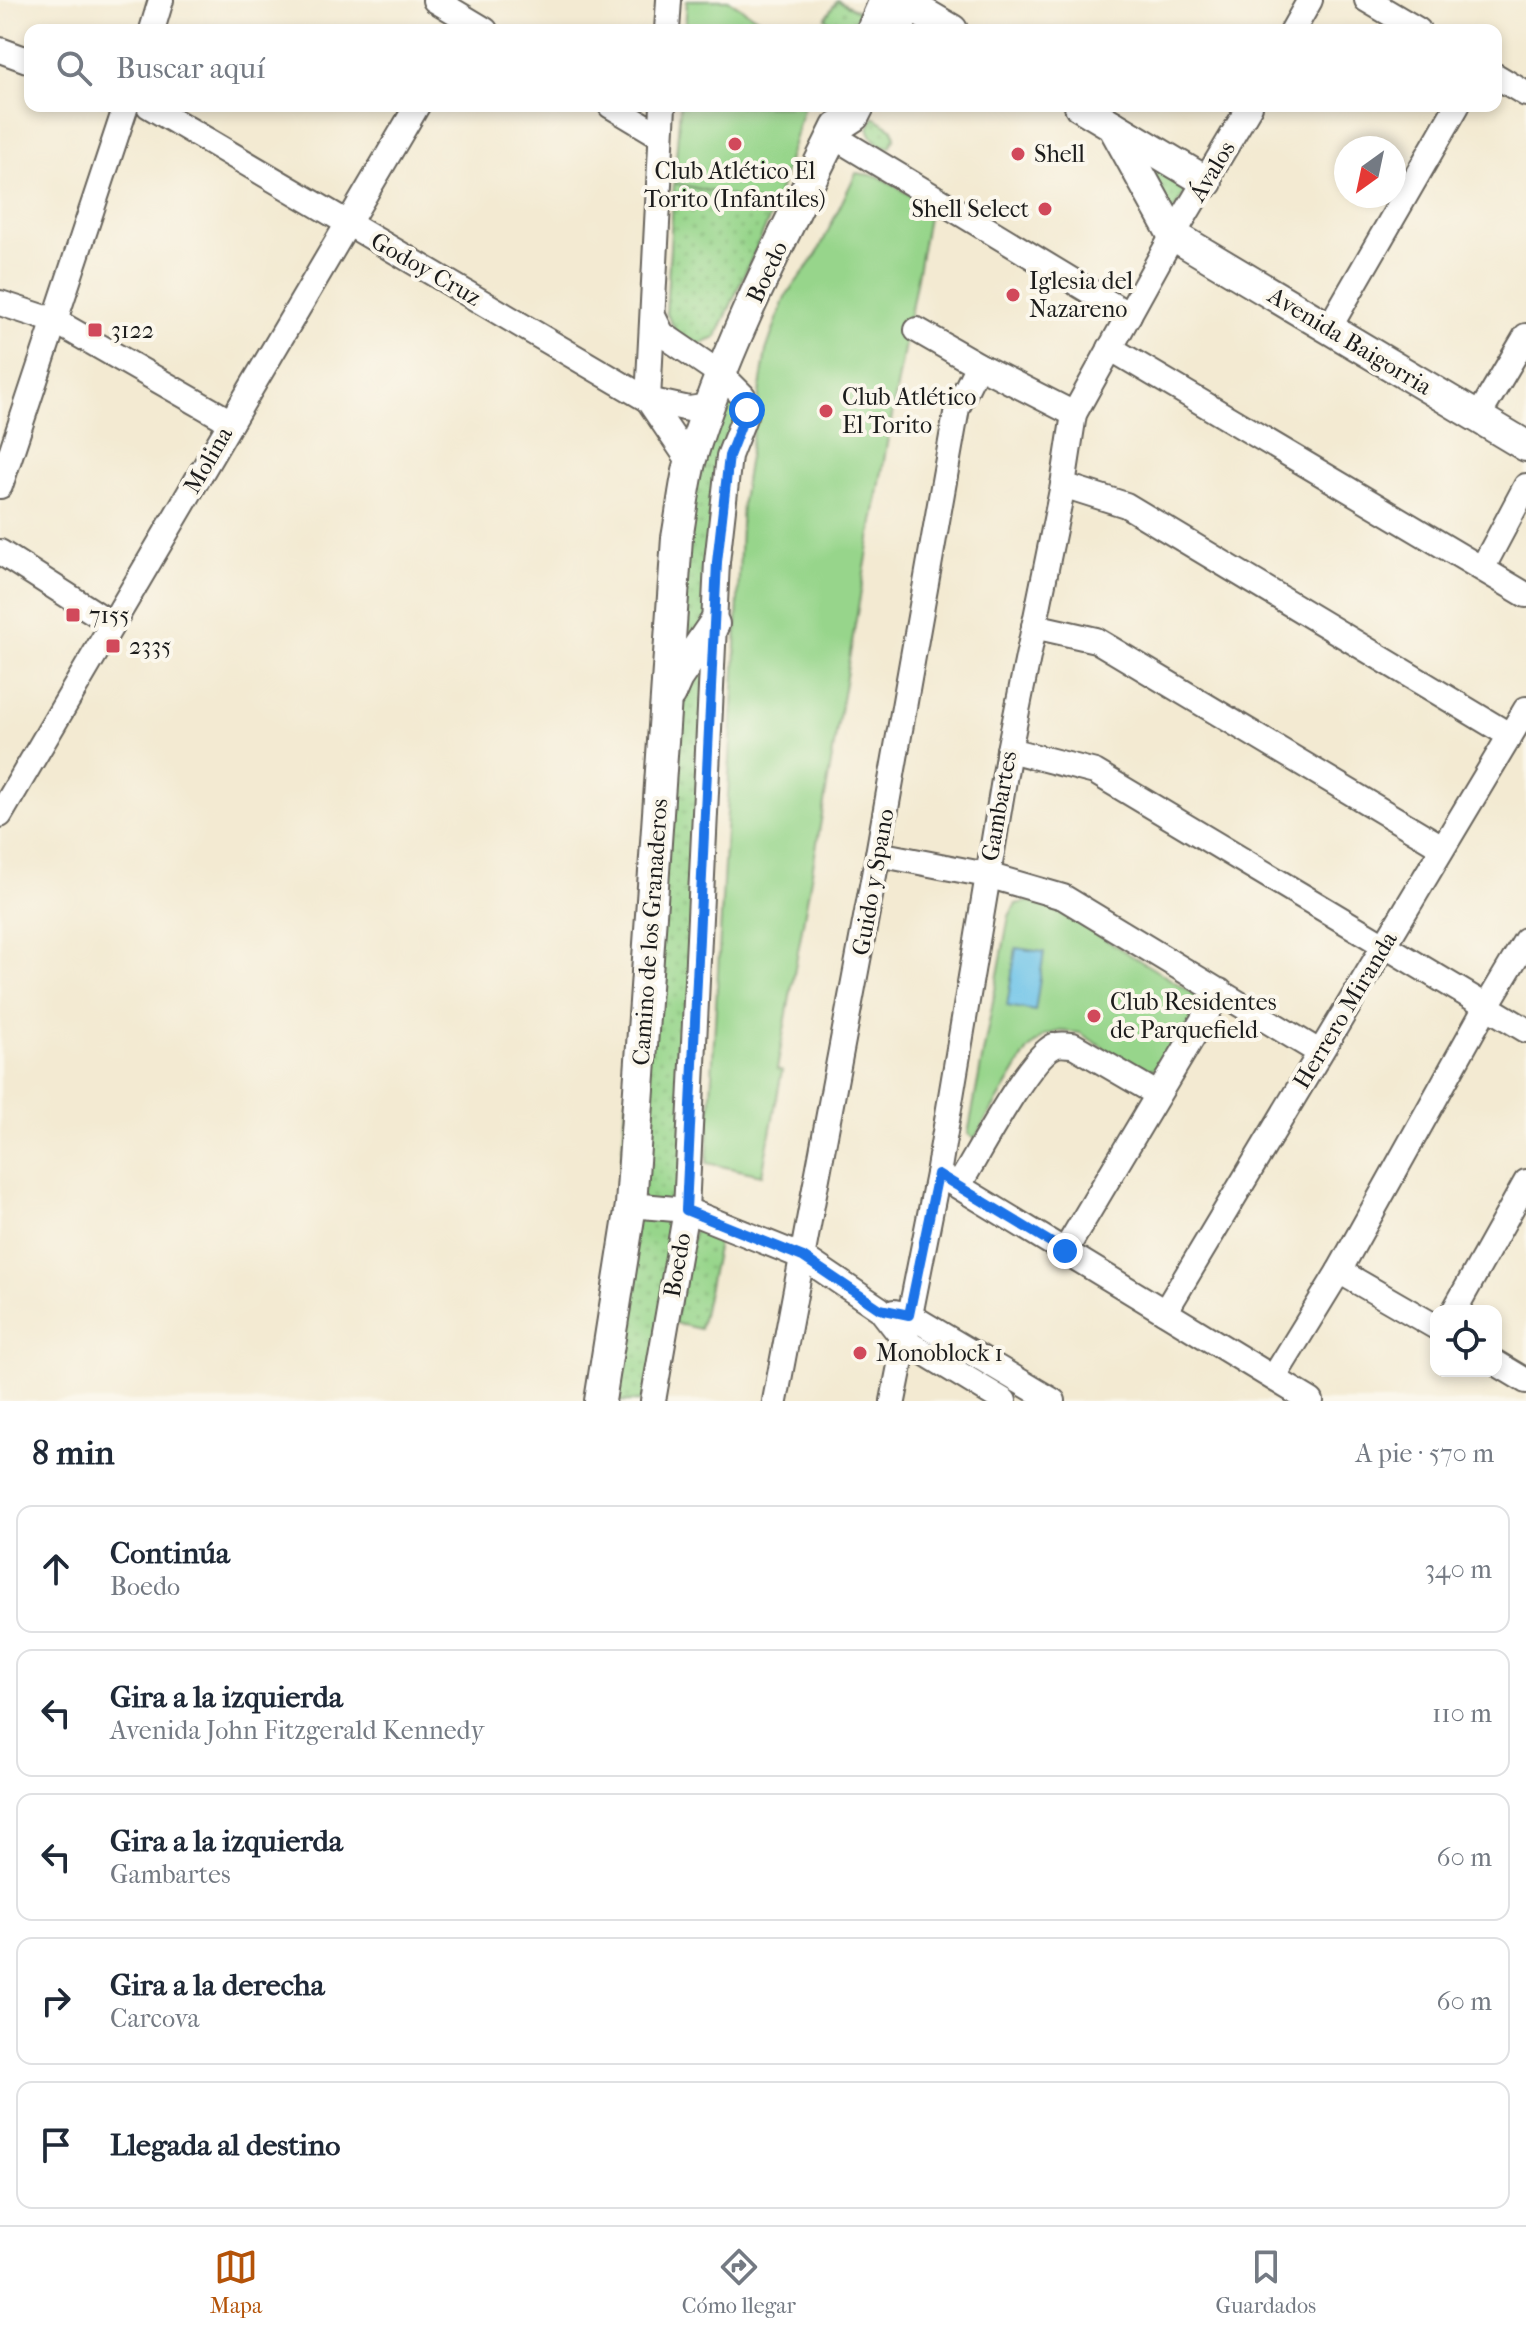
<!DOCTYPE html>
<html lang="es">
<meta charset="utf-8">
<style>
:root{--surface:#fff;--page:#f2f2f3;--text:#1f2937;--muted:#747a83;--line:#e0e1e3;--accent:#b45309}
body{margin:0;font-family:"IM FELL French Canon",serif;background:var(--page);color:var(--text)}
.controls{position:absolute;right:24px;bottom:24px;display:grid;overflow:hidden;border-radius:16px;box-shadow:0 4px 12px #0003}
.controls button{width:72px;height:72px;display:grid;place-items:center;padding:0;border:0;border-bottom:2px solid var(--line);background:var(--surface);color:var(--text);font:40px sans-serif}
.compass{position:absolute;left:1334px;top:136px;width:72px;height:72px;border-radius:50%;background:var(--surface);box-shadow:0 4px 12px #0003;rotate:213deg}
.stop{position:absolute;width:24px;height:24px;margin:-18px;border:6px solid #1a73e8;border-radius:50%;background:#fff}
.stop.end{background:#1a73e8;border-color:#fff;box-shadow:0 2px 8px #0008}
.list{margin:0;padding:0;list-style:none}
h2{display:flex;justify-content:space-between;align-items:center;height:104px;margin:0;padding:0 32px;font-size:34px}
h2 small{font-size:26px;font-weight:400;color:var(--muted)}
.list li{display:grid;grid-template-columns:52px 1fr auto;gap:24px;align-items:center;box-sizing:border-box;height:128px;margin:0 16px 16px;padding:0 16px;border:2px solid var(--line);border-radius:16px}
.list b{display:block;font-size:30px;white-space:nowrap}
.list p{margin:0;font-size:26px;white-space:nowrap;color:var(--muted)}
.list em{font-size:26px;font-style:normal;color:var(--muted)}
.icon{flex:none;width:44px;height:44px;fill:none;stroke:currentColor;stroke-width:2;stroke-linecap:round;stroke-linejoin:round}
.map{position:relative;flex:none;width:1526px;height:1401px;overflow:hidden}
.search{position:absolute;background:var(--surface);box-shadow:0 4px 12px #0003;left:24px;right:24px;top:24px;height:88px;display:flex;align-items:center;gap:20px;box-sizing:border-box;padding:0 28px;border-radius:16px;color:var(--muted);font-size:30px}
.sheet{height:824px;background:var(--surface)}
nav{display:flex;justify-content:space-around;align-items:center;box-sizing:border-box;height:112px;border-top:2px solid var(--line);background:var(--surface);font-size:22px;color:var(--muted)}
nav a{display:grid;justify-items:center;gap:4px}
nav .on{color:var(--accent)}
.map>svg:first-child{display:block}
.grass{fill:url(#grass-dots);stroke:#5a7854;stroke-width:2}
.pitch{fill:#97d58b;stroke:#5a7854;stroke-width:2}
.water{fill:#6bc2e8;stroke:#446f82;stroke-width:2}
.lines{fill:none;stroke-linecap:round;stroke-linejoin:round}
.minor-casing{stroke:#67645c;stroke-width:28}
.major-casing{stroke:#67645c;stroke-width:34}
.minor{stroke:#fff;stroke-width:24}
.major{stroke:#fff;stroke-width:30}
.route{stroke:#1a73e8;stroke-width:10}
.poi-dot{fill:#d1495b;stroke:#fbf7ec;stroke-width:3}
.labels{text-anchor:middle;stroke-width:8;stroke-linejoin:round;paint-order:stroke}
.poi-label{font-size:24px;fill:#1c1c1c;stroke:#fbf7ec;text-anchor:start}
.street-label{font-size:24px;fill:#1c1c1c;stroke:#fbf7ec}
</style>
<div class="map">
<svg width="1526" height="1401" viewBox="0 0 1526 1401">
<defs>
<pattern id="grass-dots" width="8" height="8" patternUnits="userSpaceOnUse" patternTransform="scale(2)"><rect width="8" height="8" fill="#97d58b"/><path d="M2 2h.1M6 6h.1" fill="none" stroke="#82b677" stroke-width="1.8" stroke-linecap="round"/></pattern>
</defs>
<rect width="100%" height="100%" fill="#fbf7ec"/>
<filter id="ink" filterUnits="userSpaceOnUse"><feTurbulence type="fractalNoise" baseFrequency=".0125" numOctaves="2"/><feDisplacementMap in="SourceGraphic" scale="16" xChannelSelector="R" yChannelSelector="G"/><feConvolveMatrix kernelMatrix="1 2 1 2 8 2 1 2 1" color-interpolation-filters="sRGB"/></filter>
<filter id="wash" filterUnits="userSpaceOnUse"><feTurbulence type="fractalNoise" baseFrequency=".006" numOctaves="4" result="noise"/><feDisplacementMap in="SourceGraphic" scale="32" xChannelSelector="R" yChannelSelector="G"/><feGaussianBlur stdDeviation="1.8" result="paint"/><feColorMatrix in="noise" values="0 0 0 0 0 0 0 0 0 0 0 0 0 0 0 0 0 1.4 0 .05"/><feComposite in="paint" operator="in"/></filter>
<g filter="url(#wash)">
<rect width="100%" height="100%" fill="#f3ead2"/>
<g class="grass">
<polygon points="837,0 860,12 850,30 842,30 825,19"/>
<path d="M874,117L893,129L895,137L890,147C876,145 873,141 868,128Z"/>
<polygon points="1133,143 1193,179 1172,213"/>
<polygon points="674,183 775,206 716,338 700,344 678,335 666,313"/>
<polygon points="722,375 743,396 729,456 686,1210 653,1401 600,1401 677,538"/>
<polygon points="700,1227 720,1234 700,1329 674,1323 694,1231"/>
</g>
<g class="pitch">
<polygon points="687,0 728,0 773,28 685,30"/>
<polygon points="680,106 804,106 775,206 674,183"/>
<path d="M856,173L878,176L930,207C876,494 829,782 777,1069L782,1071L762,1175L707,1163L735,672L742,500L766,351L785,297L817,254Z"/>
<polygon points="1031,901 1050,907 1070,918 1206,1001 1166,1066 1140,1071 1080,1033 1061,1031 1045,1035 1028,1050 975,1138 968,1134 1009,916 1016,904"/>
</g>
<polygon class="water" points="1016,948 1044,952 1035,1011 1007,1006"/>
</g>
<g filter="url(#ink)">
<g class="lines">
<defs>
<g id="minor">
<polyline points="435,0 485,30"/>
<polyline points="1367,0 1418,30"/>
<polyline points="152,30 161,0"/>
<polyline points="667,30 669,0"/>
<polyline points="1293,30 1310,0"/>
<polyline points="0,50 30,61"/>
<polyline points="1496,76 1526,94"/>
<polyline points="149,106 648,400 689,409 710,406"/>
<polyline points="611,106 661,136"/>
<polyline points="663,106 648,400 690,462"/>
<polyline points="833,136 1129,315"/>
<polyline points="0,303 55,321 231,422"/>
<polyline points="1329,328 1457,106"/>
<polyline points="917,330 978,365 1074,414"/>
<polyline points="1110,348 1526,595"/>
<polyline points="1478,417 1526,336"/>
<polyline points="1063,485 1126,505 1509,735"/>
<polyline points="0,486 126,106"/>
<polyline points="0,552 112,624"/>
<polyline points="1483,567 1526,486"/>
<polyline points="1034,626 1096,640 1442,847"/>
<polyline points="1009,750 1095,772 1526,1030"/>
<polyline points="0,815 417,106"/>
<polyline points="878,854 987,875 1063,897 1319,1052"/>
<polyline points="938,1174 1311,1401"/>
<path d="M959,1185C977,1156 1028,1058 1054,1046C1060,1043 1067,1045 1073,1045L1157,1094"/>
<polyline points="631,1205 686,1210 803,1257 880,1309 905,1341 1004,1401"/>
<polyline points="1065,1251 1220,991"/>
<polyline points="1339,1271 1436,1327"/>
<polyline points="1454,1311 1526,1182"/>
<polyline points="894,1312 909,1315 1053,1401"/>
<polyline points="1165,1312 1526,709"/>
<polyline points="1496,1363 1526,1381"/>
<polyline points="1274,1377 1339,1271 1486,1007 1526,940"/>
<polyline points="653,1401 686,1210 717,562 729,456 747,410 743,396 722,375 662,334 654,318"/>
<polyline points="775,1401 878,854 957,408 978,365"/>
<polyline points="893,1401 938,1174 1009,750 1063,485 1074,414 1173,235 1250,106"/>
</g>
<g id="major">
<polyline points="872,30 885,0"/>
<polyline points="900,30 901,0 952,30"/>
<polyline points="1080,106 1207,182"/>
<polyline points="1113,126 1173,235 1526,446"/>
<polyline points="670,694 677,678 714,624"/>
<path d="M600,1401L631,1205L677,538C682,512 684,484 691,459C726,343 784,235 837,127L854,116L859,106"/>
</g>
</defs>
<use href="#minor" class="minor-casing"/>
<use href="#major" class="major-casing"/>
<use href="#minor" class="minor"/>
<use href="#major" class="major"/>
</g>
</g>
<g class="lines" filter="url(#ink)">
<polyline class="route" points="747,410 729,456 717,562 686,1210 803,1257 880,1309 909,1315 938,1174 1065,1251"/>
</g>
<g class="poi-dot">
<circle cx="735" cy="144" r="8"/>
<circle cx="1018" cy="154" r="8"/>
<circle cx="1045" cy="209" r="8"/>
<circle cx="1013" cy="295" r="8"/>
<rect x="87" y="322" width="16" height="16" rx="4"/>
<circle cx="826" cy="411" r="8"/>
<rect x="65" y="607" width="16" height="16" rx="4"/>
<rect x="105" y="638" width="16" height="16" rx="4"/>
<circle cx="1094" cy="1016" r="8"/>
<circle cx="860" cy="1353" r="8"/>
</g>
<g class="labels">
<g class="poi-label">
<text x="1034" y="162">Shell</text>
<text x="735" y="179" text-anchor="middle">Club Atlético El<tspan x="735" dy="28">Torito (Infantiles)</tspan></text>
<text x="1029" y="217" text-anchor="end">Shell Select</text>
<text x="1029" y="289">Iglesia del<tspan x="1029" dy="28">Nazareno</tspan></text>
<text x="111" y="338">3122</text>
<text x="842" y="405">Club Atlético<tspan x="842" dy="28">El Torito</tspan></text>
<text x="89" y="623">7155</text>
<text x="129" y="654">2335</text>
<text x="1110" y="1010">Club Residentes<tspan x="1110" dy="28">de Parquefield</tspan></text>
<text x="876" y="1361">Monoblock 1</text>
</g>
<g class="street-label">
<text transform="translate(1212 171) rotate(-59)" y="8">Ávalos</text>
<text transform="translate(426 269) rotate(30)" y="8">Godoy Cruz</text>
<text transform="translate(767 272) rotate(-65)" y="8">Boedo</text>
<text transform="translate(1350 341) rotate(31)" y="8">Avenida Baigorria</text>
<text transform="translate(208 460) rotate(-60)" y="8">Molina</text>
<text transform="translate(999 806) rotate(-80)" y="8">Gambartes</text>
<text transform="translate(873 882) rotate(-80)" y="8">Guido y Spano</text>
<text transform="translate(650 932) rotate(-86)" y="8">Camino de los Granaderos</text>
<text transform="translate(1345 1010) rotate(-59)" y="8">Herrero Miranda</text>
<text transform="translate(677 1265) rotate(-80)" y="8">Boedo</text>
</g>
</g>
</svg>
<div class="controls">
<button><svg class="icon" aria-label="locate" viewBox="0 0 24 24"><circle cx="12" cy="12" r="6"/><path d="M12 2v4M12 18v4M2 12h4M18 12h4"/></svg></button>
</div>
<svg class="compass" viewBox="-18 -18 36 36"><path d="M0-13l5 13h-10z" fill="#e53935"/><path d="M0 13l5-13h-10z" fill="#747a83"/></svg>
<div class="stop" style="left:747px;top:410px"></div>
<div class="stop end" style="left:1065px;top:1251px"></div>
<div class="search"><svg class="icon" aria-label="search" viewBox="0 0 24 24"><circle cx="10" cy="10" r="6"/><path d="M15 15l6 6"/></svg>Buscar aquí</div>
</div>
<section class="sheet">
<h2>8 min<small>A pie · 570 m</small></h2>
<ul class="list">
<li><svg class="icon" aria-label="ahead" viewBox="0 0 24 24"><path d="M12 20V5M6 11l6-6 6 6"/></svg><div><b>Continúa</b><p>Boedo</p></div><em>340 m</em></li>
<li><svg class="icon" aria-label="left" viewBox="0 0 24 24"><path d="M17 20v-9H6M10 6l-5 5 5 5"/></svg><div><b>Gira a la izquierda</b><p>Avenida John Fitzgerald Kennedy</p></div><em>110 m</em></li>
<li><svg class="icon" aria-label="left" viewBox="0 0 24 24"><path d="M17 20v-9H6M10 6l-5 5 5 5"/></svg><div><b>Gira a la izquierda</b><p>Gambartes</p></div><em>60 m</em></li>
<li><svg class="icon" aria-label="right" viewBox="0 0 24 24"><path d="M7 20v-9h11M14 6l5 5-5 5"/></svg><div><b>Gira a la derecha</b><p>Carcova</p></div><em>60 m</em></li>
<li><svg class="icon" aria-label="arrive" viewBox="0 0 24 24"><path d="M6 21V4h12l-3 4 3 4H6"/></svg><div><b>Llegada al destino</b></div></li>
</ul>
</section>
<nav>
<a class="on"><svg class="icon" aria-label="map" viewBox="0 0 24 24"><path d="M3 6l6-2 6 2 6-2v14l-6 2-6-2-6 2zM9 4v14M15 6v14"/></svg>Mapa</a>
<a><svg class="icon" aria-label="directions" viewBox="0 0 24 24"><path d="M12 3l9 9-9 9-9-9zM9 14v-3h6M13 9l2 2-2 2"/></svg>Cómo llegar</a>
<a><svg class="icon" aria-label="saved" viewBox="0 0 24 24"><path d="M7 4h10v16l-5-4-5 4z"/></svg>Guardados</a>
</nav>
